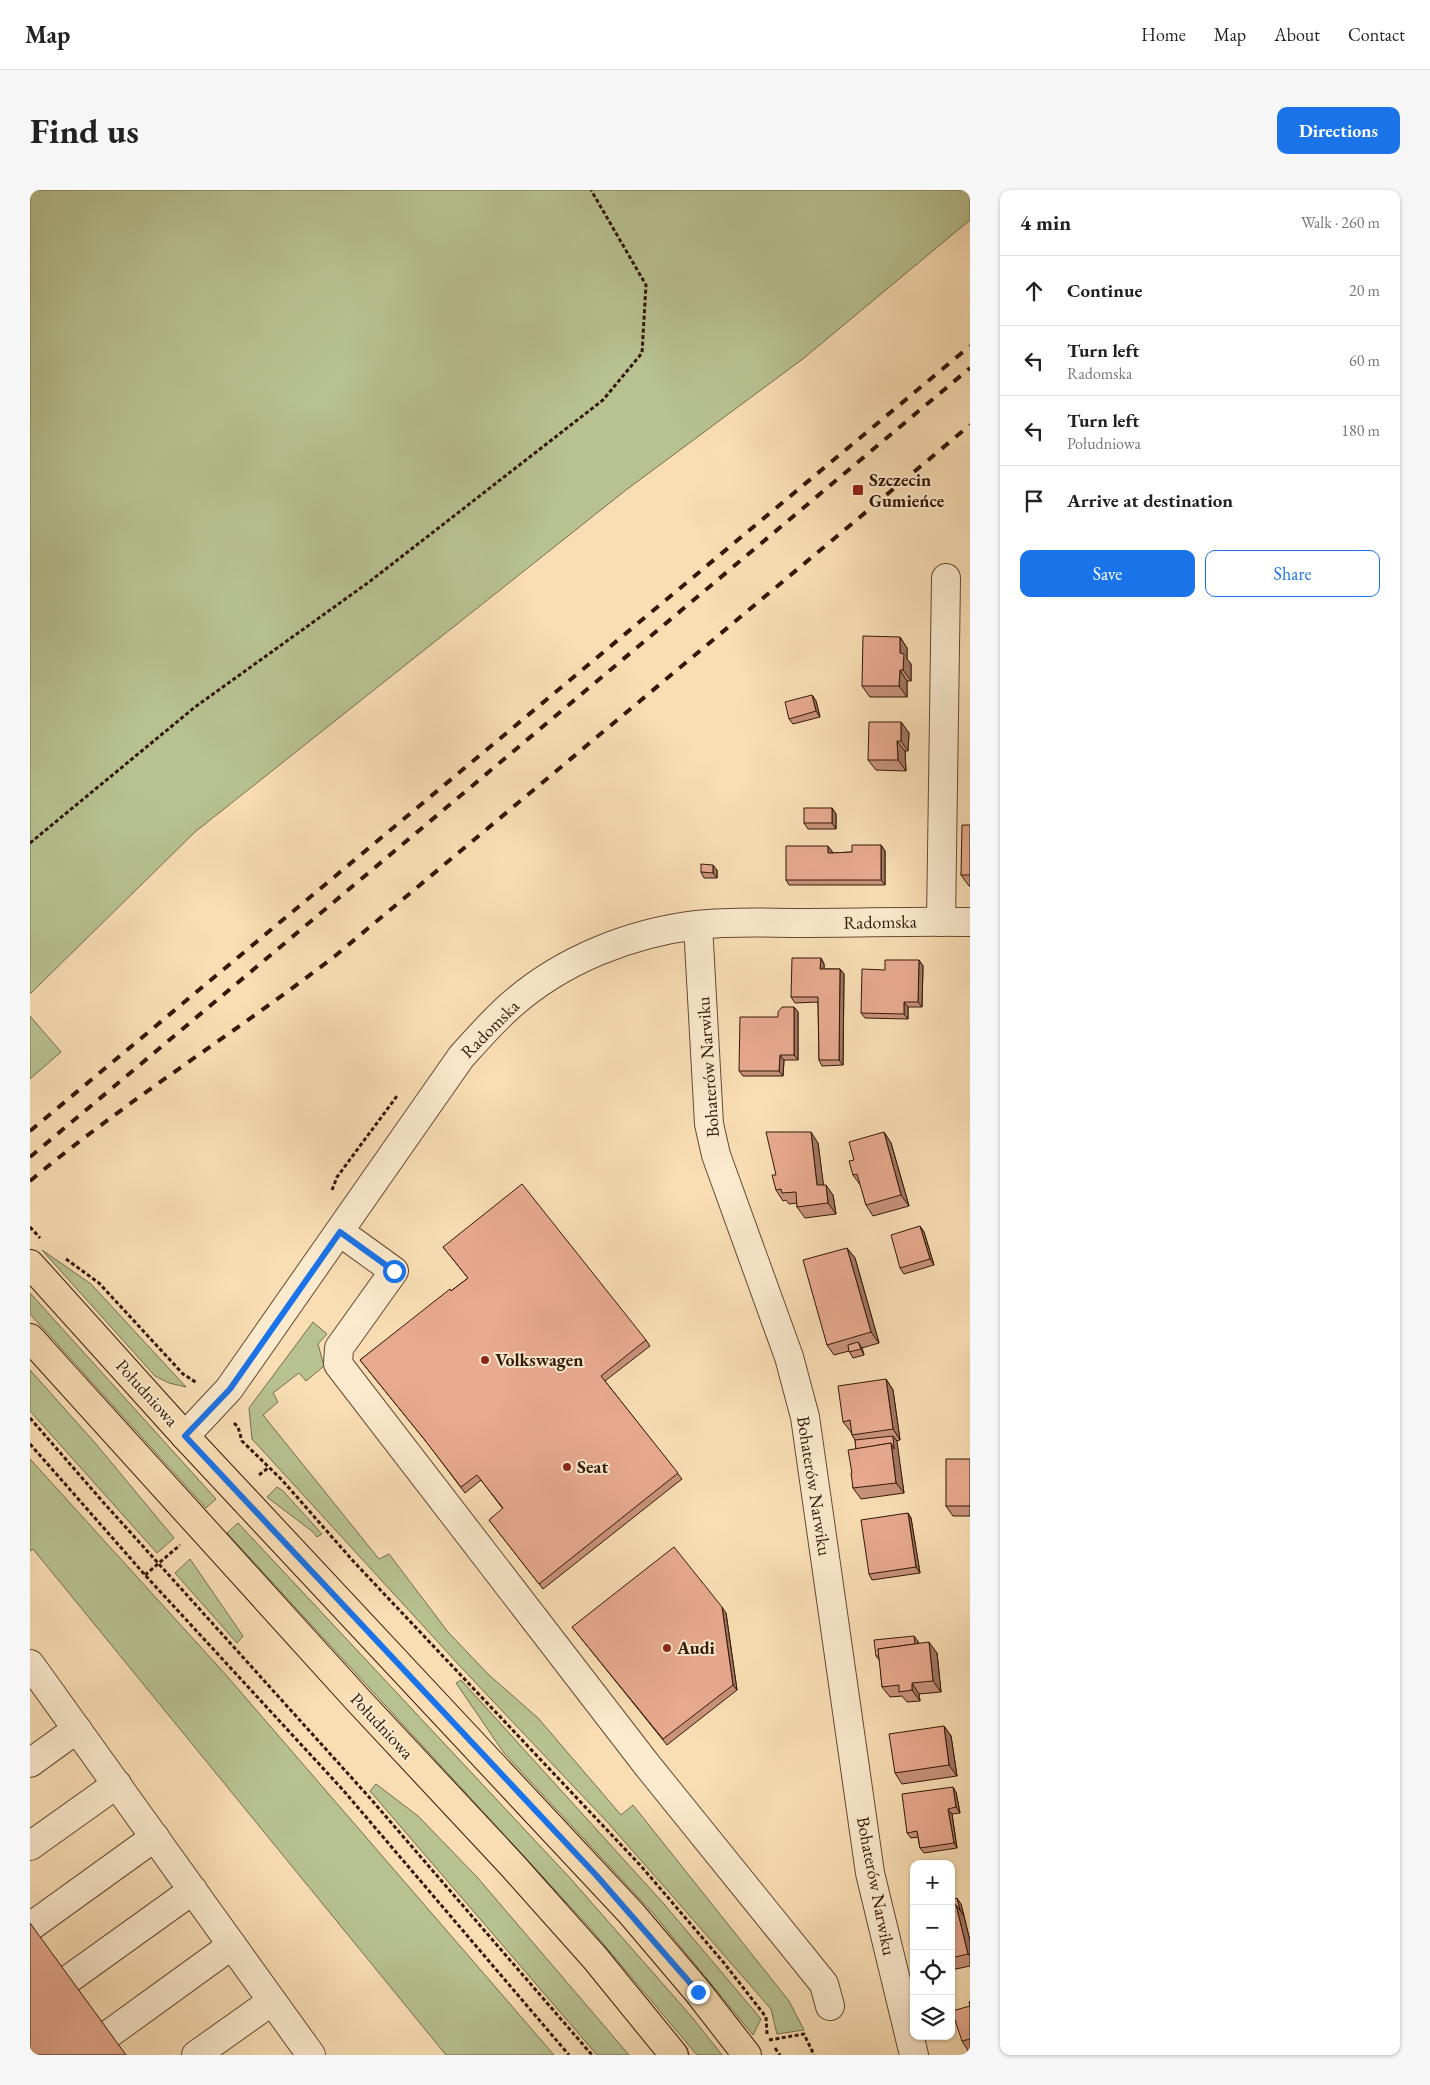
<!DOCTYPE html>
<meta charset="utf-8">
<style>
:root{--surface:#fff;--page:#f6f6f6;--text:#222;--muted:#767676;--line:#e0e0e0;--accent:#1a73e8}
body{margin:0;font-family:"EB Garamond",serif;background:var(--page);color:var(--text)}
.controls{position:absolute;right:15px;bottom:15px;display:grid;overflow:hidden;border-radius:10px;box-shadow:0 1px 4px #0004}
.controls button{width:45px;height:45px;display:grid;place-items:center;padding:0;border:0;border-bottom:1px solid var(--line);background:var(--surface);color:var(--text);font:25px sans-serif}
.stop{position:absolute;width:15px;height:15px;margin:-11px;border:4px solid #1a73e8;border-radius:50%;background:#fff}
.stop.end{background:#1a73e8;border-color:#fff;box-shadow:0 1px 5px #0008}
.list{margin:0;padding:0;list-style:none}
h2{display:flex;justify-content:space-between;align-items:center;height:65px;margin:0;padding:0 20px;font-size:21px}
h2 small{font-size:16px;font-weight:400;color:var(--muted)}
.list li{display:grid;grid-template-columns:32px 1fr auto;gap:15px;align-items:center;box-sizing:border-box;height:70px;padding:0 20px;border-top:1px solid var(--line)}
.list b{display:block;font-size:19px;white-space:nowrap}
.list p{margin:0;font-size:16px;white-space:nowrap;color:var(--muted)}
.list em{font-size:16px;font-style:normal;color:var(--muted)}
.actions{display:flex;gap:10px;padding:15px 20px}
.actions a{flex:1;padding:11px 0;border:1px solid var(--accent);border-radius:10px;text-align:center;font-size:18px;color:var(--accent)}
.actions .main{background:var(--accent);color:#fff}
.icon{flex:none;width:28px;height:28px;fill:none;stroke:currentColor;stroke-width:2;stroke-linecap:round;stroke-linejoin:round}
.map{position:relative;flex:none;width:940px;height:1865px;overflow:hidden;border-radius:10px}
header{display:flex;align-items:center;gap:30px;box-sizing:border-box;height:70px;padding:0 25px;background:var(--surface);border-bottom:1px solid var(--line)}
header strong{font-size:24px}
nav{display:flex;gap:28px;margin-inline-start:auto;font-size:18px}
.intro{display:flex;align-items:center;justify-content:space-between;box-sizing:border-box;height:120px;padding:0 30px}
h1{margin:0;font-size:35px}
.button{padding:12px 22px;border-radius:10px;background:var(--accent);color:#fff;font-size:18px;font-weight:700}
main{display:flex;gap:30px;padding:0 30px}
aside{flex:1;background:var(--surface);border-radius:10px;box-shadow:0 1px 4px #0004}
.map>svg:first-child{display:block}
.green{fill:#b8c291;stroke:#766c4c}
.lines{fill:none;stroke-linecap:round;stroke-linejoin:round}
.minor-casing{stroke:#644933;stroke-width:30}
.major-casing{stroke:#331708;stroke-width:30}
.path{stroke:#331708;stroke-width:3;stroke-dasharray:4 2.5;stroke-linecap:butt}
.minor{stroke:#fbeace;stroke-width:28}
.major{stroke:#f9deb4;stroke-width:28}
.rail{stroke:#331708;stroke-width:4;stroke-dasharray:9 9;stroke-linecap:butt}
.wall{fill:#c8927b;stroke:#331708}
.shaded-wall{fill:#a27764;stroke:#331708}
.building{fill:#e8aa8f;stroke:#331708}
.route{stroke:#1a73e8;stroke-width:6}
.poi-dot{fill:#8f2418;stroke:#fbeace;stroke-width:2}
.labels{text-anchor:middle;stroke-width:4;stroke-linejoin:round;paint-order:stroke}
.poi-label{font-size:18px;font-weight:bold;fill:#331708;stroke:#fbeace;text-anchor:start}
.street-label{font-size:18px;fill:#331708;stroke:#fbeace}
</style>
<header>
<strong>Map</strong>
<nav><a>Home</a><a>Map</a><a>About</a><a>Contact</a></nav>
</header>
<div class="intro"><h1>Find us</h1><a class="button">Directions</a></div>
<main>
<div class="map">
<svg width="940" height="1865" viewBox="0 0 940 1865">
<rect width="100%" height="100%" fill="#f9deb4"/>
<filter id="stains"><feTurbulence type="fractalNoise" baseFrequency=".004" numOctaves="4"/><feColorMatrix values="0 0 0 0 .2 0 0 0 0 .09 0 0 0 0 .02 0 0 0 .5 -.17"/></filter>
<radialGradient id="worn" r=".72"><stop offset=".6" stop-color="#630" stop-opacity="0"/><stop offset="1" stop-color="#630" stop-opacity=".3"/></radialGradient>
<g class="green">
<polygon points="0,0 940,0 940,30 774,168 596,300 165,642 0,804"/>
<polygon points="0,826 31,862 0,889"/>
<polygon points="12,1060 61,1094 156,1197 139,1193 125,1186"/>
<polygon points="0,1103 186,1309 176,1318 0,1124"/>
<polygon points="283,1132 297,1144 288,1154 294,1176 276,1191 269,1183 243,1203 248,1212 233,1225 349,1369 359,1364 418,1442 458,1484 508,1528 591,1625 603,1615 759,1811 774,1840 747,1844 741,1819 645,1709 579,1634 428,1474 222,1249 219,1218"/>
<polygon points="0,1180 66,1254 144,1348 127,1363 0,1221"/>
<polygon points="0,1269 196,1485 524,1865 416,1865 3,1359 0,1361"/>
<polygon points="247,1297 253,1301 292,1344 287,1347 283,1342 237,1307"/>
<polygon points="208,1333 540,1688 661,1826 692,1865 667,1865 559,1737 197,1343"/>
<polygon points="160,1369 213,1446 207,1453 145,1383"/>
<polygon points="431,1490 634,1714 731,1829 723,1845 622,1722 474,1563 426,1493"/>
<polygon points="346,1594 388,1626 447,1687 599,1865 567,1865 340,1601"/>
</g>
<g class="lines">
<defs>
<g id="minor">
<polyline points="911,732 916,388"/>
<polyline points="668,735 679,934 686,965 759,1167 775,1227 840,1683 884,1865"/>
<polyline points="310,1042 364,1081 309,1158 308,1174 617,1575 794,1794 800,1816"/>
<path d="M155,1246L199,1199L431,867C447,849 463,831 481,815C532,770 600,743 667,735C702,731 738,733 773,733C829,733 884,731 940,732"/>
<polyline points="0,1474 281,1865"/>
<polyline points="0,1573 47,1539"/>
<polyline points="0,1656 87,1594"/>
<polyline points="0,1737 125,1647"/>
<polyline points="0,1817 163,1700"/>
<polyline points="50,1865 202,1755"/>
<polyline points="166,1865 242,1811"/>
</g>
<g id="major">
<polyline points="0,1074 155,1246 601,1723 668,1802 717,1865"/>
<polyline points="0,1148 327,1509 482,1675 565,1768 644,1865"/>
</g>
</defs>
<use href="#minor" class="minor-casing"/>
<use href="#major" class="major-casing"/>
<g class="path">
<polyline points="0,653 165,517 339,392 573,210 612,163 616,95 561,0"/>
<polyline points="302,1000 307,987 367,906"/>
<polyline points="0,1037 10,1048"/>
<polyline points="36,1069 69,1093 153,1184 167,1193"/>
<polyline points="0,1228 73,1312 339,1607 562,1865"/>
<polyline points="204,1233 208,1237 212,1251 252,1290 324,1372 611,1676 694,1773 736,1827 737,1844"/>
<polyline points="0,1254 115,1385 313,1600 539,1865"/>
<polyline points="229,1285 238,1278"/>
<polyline points="115,1385 150,1355"/>
<polyline points="739,1850 774,1844 784,1865"/>
<polyline points="745,1858 750,1865"/>
</g>
<use href="#minor" class="minor"/>
<use href="#major" class="major"/>
<g class="rail">
<polyline points="0,941 940,156"/>
<polyline points="0,967 940,178"/>
<path d="M0,991C97,910 205,843 305,766L940,235"/>
</g>
</g>
<g class="wall">
<polygon points="870,447 877,458 877,469 881,474 881,491 877,491 877,507 840,507 832,496"/>
<polygon points="782,505 786,511 790,527 763,534 759,529"/>
<polygon points="871,532 879,543 878,561 875,561 876,581 846,580 838,570"/>
<polygon points="802,618 806,624 806,639 778,639 774,633"/>
<polygon points="940,635 940,696 939,696 931,685"/>
<polygon points="851,655 855,661 855,695 759,695 756,690 802,661 802,663 822,662"/>
<polygon points="687,680 687,688 674,688 671,682"/>
<polygon points="791,768 794,774 794,779 810,779 814,784 813,875 792,876 789,870 788,812 765,813 761,807"/>
<polygon points="889,770 893,776 892,817 878,817 878,829 835,828 831,823"/>
<polygon points="764,817 768,822 768,870 754,870 753,886 713,886 709,881 748,827"/>
<polygon points="854,942 861,953 879,1016 843,1026 836,1015 831,996 823,985 824,970"/>
<polygon points="788,953 793,995 803,1005 806,1024 775,1028 767,1017 767,1013 759,1014 756,1010 753,1011 746,1000 746,985"/>
<polygon points="890,1036 894,1042 904,1075 874,1084 870,1078"/>
<polygon points="413,1057 616,1150 620,1156 575,1191 652,1289 513,1399 459,1330 473,1319 451,1290 435,1303 398,1254 330,1170 438,1088"/>
<polygon points="817,1058 825,1068 849,1153 832,1158 834,1165 823,1168 819,1161 804,1165 797,1155"/>
<polygon points="856,1189 863,1200 870,1250 866,1251 874,1303 831,1309 823,1298 826,1259 825,1250 822,1245 821,1242 813,1232"/>
<polygon points="940,1269 940,1326 923,1326 916,1316"/>
<polygon points="878,1323 881,1328 890,1383 842,1390 839,1384"/>
<polygon points="696,1423 707,1500 637,1555 542,1437"/>
<polygon points="888,1451 888,1454 907,1463 911,1502 889,1504 890,1511 877,1512 872,1506 860,1507 852,1497 850,1471 846,1466"/>
<polygon points="914,1536 921,1546 927,1586 872,1594 865,1583"/>
<polygon points="926,1602 930,1623 922,1624 927,1658 894,1663 890,1658 888,1647 881,1648 877,1643"/>
<polygon points="921,1710 931,1714 940,1751 940,1776 921,1780"/>
<polygon points="940,1811 940,1862 939,1862 932,1851 940,1816"/>
</g>
<g class="shaded-wall">
<polygon points="870,447 877,458 877,469 881,474 881,491 873,480 870,463"/>
<polygon points="870,480 877,491 877,507 869,496"/>
<polygon points="782,505 786,511 790,527 786,521"/>
<polygon points="871,532 879,543 878,561 871,551"/>
<polygon points="867,551 875,561 876,581 868,570"/>
<polygon points="802,618 806,624 806,639 802,633"/>
<polygon points="851,655 855,661 855,695 851,690"/>
<polygon points="798,656 802,661 802,668 798,663"/>
<polygon points="683,675 687,680 687,688 683,683"/>
<polygon points="791,768 794,774 794,784 790,779"/>
<polygon points="889,770 893,776 892,817 888,812"/>
<polygon points="810,779 814,784 813,875 809,870"/>
<polygon points="874,812 878,817 878,829 874,824"/>
<polygon points="764,817 768,822 768,870 764,865"/>
<polygon points="750,865 754,870 753,886 749,881"/>
<polygon points="781,942 788,953 795,1006 787,995"/>
<polygon points="854,942 861,953 879,1016 871,1005"/>
<polygon points="796,995 803,1005 806,1024 798,1013"/>
<polygon points="890,1036 894,1042 904,1075 900,1069"/>
<polygon points="817,1058 825,1068 849,1153 841,1142"/>
<polygon points="828,1152 832,1158 834,1165 831,1159"/>
<polygon points="856,1189 863,1200 870,1250 863,1239"/>
<polygon points="863,1246 867,1251 874,1303 866,1293 861,1253"/>
<polygon points="878,1323 881,1328 890,1383 886,1377"/>
<polygon points="692,1417 696,1423 707,1500 703,1495"/>
<polygon points="884,1446 888,1451 889,1465 885,1459"/>
<polygon points="899,1452 907,1463 911,1502 903,1491"/>
<polygon points="882,1493 889,1504 890,1511 882,1500"/>
<polygon points="914,1536 921,1546 927,1586 919,1575"/>
<polygon points="923,1597 926,1602 930,1623 926,1617"/>
<polygon points="918,1619 922,1624 927,1658 924,1653"/>
<polygon points="927,1708 931,1714 934,1726 930,1720"/>
<polygon points="926,1715 934,1726 940,1751 940,1766 938,1764"/>
</g>
<g class="building">
<polygon points="833,446 870,447 870,463 874,464 873,480 870,480 869,496 832,496"/>
<polygon points="782,505 786,521 759,529 755,512"/>
<polygon points="839,532 871,532 871,551 867,551 868,570 838,570"/>
<rect x="774" y="618" width="28" height="15"/>
<polygon points="932,635 940,635 940,685 931,685"/>
<polygon points="822,655 851,655 851,690 756,690 756,656 798,656 798,663 802,663 822,662"/>
<polygon points="671,674 683,675 683,683 671,682"/>
<polygon points="762,768 791,768 790,779 810,779 809,870 789,870 788,807 761,807"/>
<polygon points="855,770 889,770 888,812 874,812 874,824 831,823 832,779 855,780"/>
<polygon points="752,817 764,817 764,865 750,865 749,881 709,881 710,827 748,827 748,822"/>
<polygon points="736,942 781,942 787,995 796,995 798,1013 767,1017 766,1002 752,1003 751,999 746,1000 742,985 746,985"/>
<polygon points="854,942 871,1005 836,1015 827,984 823,985 819,971 824,970 819,952"/>
<polygon points="492,994 616,1150 571,1186 648,1283 509,1394 459,1330 473,1318 447,1285 431,1297 394,1249 330,1170 420,1099 421,1101 438,1088 413,1057"/>
<polygon points="890,1036 900,1069 870,1078 861,1045"/>
<polygon points="817,1058 841,1142 797,1155 773,1070"/>
<polygon points="828,1152 831,1159 819,1162 818,1155"/>
<polygon points="856,1189 863,1239 822,1245 820,1230 813,1232 808,1196"/>
<polygon points="863,1246 864,1259 861,1253 826,1259 825,1250"/>
<polygon points="861,1253 866,1293 823,1298 821,1283 822,1283 818,1260"/>
<rect x="916" y="1269" width="24" height="47"/>
<polygon points="878,1323 886,1377 839,1384 831,1330"/>
<polygon points="644,1357 692,1417 703,1495 633,1549 542,1437"/>
<polygon points="884,1446 885,1454 848,1459 849,1466 846,1466 844,1450"/>
<polygon points="899,1452 903,1491 882,1493 882,1500 869,1502 869,1495 852,1497 848,1459"/>
<polygon points="914,1536 919,1575 865,1583 859,1544"/>
<polygon points="923,1597 926,1617 918,1619 924,1653 890,1658 887,1641 877,1643 872,1604"/>
<polygon points="927,1708 930,1720 926,1715 921,1716 921,1710"/>
<polygon points="926,1715 938,1764 921,1768 921,1716"/>
<polygon points="0,1733 96,1865 0,1865"/>
<polygon points="940,1811 940,1849 932,1851 922,1821 940,1816 939,1812"/>
</g>
<g class="lines">
<polyline class="route" points="364,1081 310,1042 200,1199 155,1246 566,1685 668,1802"/>
</g>
<g class="poi-dot">
<rect x="822" y="294" width="12" height="12" rx="2.5"/>
<circle cx="455" cy="1170" r="5"/>
<circle cx="537" cy="1277" r="5"/>
<circle cx="637" cy="1458" r="5"/>
</g>
<g class="labels">
<g class="poi-label">
<text x="839" y="296">Szczecin<tspan x="839" dy="21">Gumieńce</tspan></text>
<text x="465" y="1176">Volkswagen</text>
<text x="547" y="1283">Seat</text>
<text x="647" y="1464">Audi</text>
</g>
<g class="street-label">
<text transform="translate(850 732) rotate(-1)" y="6">Radomska</text>
<text transform="translate(460 839) rotate(-45)" y="6">Radomska</text>
<text transform="translate(678 877) rotate(-94)" y="6">Bohaterów Narwiku</text>
<text transform="translate(117 1203) rotate(48)" y="6">Południowa</text>
<text transform="translate(784 1296) rotate(81)" y="6">Bohaterów Narwiku</text>
<text transform="translate(352 1536) rotate(47)" y="6">Południowa</text>
<text transform="translate(846 1696) rotate(79)" y="6">Bohaterów Narwiku</text>
</g>
</g>
<rect width="100%" height="100%" filter="url(#stains)"/>
<rect width="100%" height="100%" fill="url(#worn)"/>
</svg>
<div class="controls">
<button>+</button>
<button>−</button>
<button><svg class="icon" aria-label="locate" viewBox="0 0 24 24"><circle cx="12" cy="12" r="6"/><path d="M12 2v4M12 18v4M2 12h4M18 12h4"/></svg></button>
<button><svg class="icon" aria-label="layers" viewBox="0 0 24 24"><path d="M12 4l9 5-9 5-9-5zM3 14l9 5 9-5"/></svg></button>
</div>
<div class="stop" style="left:364px;top:1081px"></div>
<div class="stop end" style="left:668px;top:1802px"></div>
</div>
<aside>
<h2>4 min<small>Walk · 260 m</small></h2>
<ul class="list">
<li><svg class="icon" aria-label="ahead" viewBox="0 0 24 24"><path d="M12 20V5M6 11l6-6 6 6"/></svg><div><b>Continue</b></div><em>20 m</em></li>
<li><svg class="icon" aria-label="left" viewBox="0 0 24 24"><path d="M17 20v-9H6M10 6l-5 5 5 5"/></svg><div><b>Turn left</b><p>Radomska</p></div><em>60 m</em></li>
<li><svg class="icon" aria-label="left" viewBox="0 0 24 24"><path d="M17 20v-9H6M10 6l-5 5 5 5"/></svg><div><b>Turn left</b><p>Południowa</p></div><em>180 m</em></li>
<li><svg class="icon" aria-label="arrive" viewBox="0 0 24 24"><path d="M6 21V4h12l-3 4 3 4H6"/></svg><div><b>Arrive at destination</b></div></li>
</ul>
<div class="actions"><a class="main">Save</a><a>Share</a></div>
</aside>
</main>
